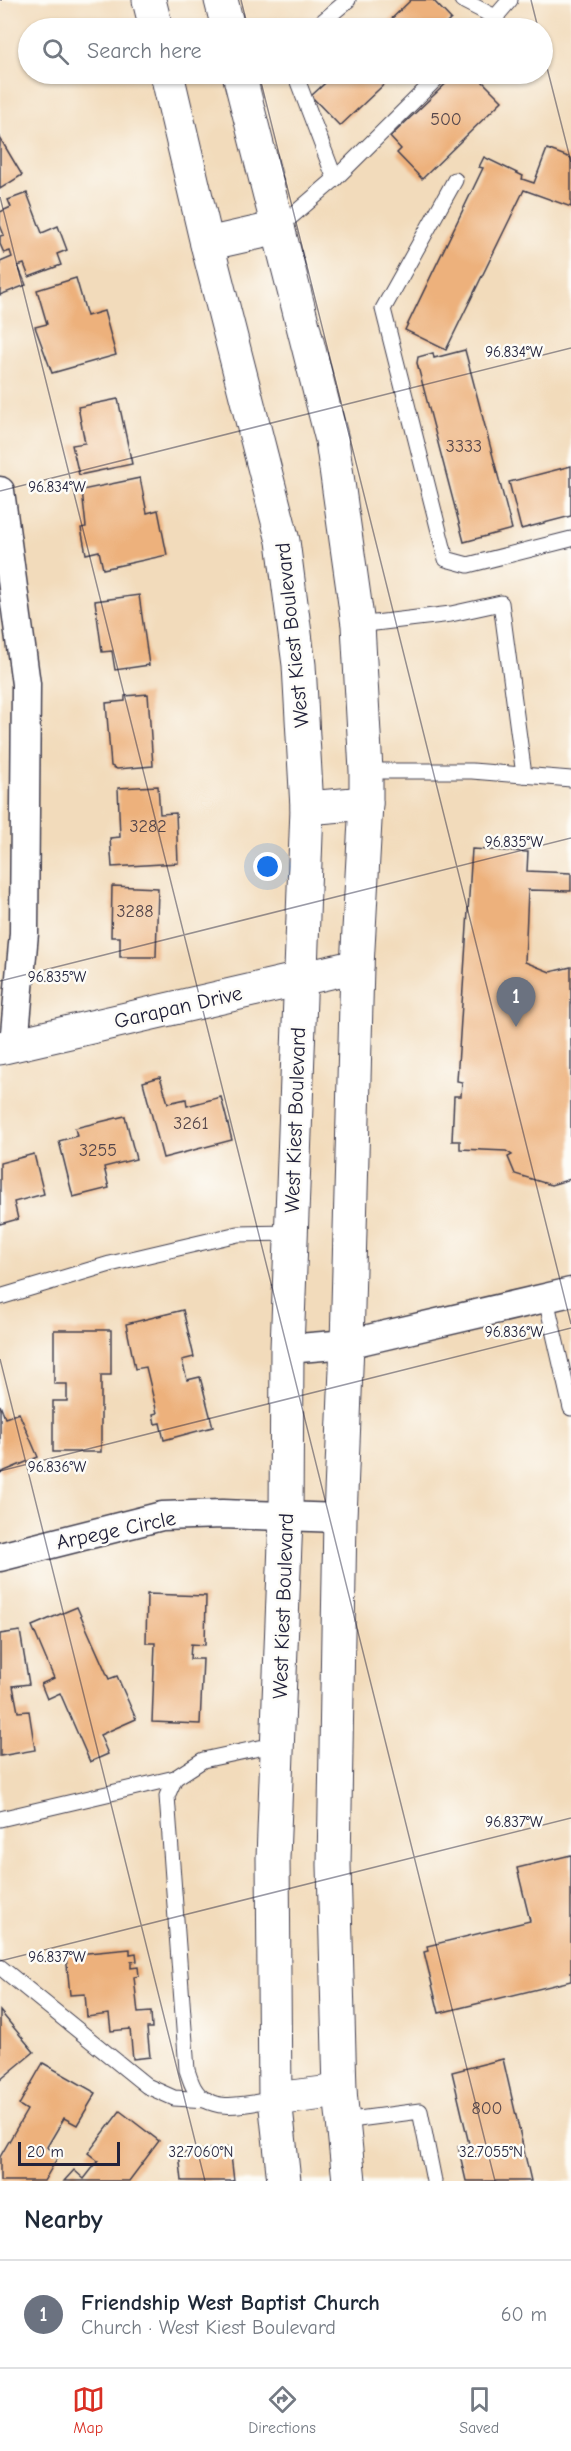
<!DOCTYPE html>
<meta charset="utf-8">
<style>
:root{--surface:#fff;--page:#f2f2f3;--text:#1f2937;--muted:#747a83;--line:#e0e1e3;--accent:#d93025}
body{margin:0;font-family:"Comic Neue",sans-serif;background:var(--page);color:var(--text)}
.scale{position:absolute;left:18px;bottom:15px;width:102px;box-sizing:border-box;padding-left:6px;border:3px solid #22223b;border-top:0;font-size:16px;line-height:21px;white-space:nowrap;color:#22223b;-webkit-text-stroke:4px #fdfcf7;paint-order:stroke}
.you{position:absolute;left:268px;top:867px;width:21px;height:21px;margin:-15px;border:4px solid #fff;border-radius:50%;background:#1a73e8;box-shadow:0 0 0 9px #1a73e833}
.badge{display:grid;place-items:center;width:39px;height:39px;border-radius:50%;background:var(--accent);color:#fff;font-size:20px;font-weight:700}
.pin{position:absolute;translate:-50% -50px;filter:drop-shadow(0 2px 3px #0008)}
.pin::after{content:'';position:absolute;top:32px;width:21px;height:18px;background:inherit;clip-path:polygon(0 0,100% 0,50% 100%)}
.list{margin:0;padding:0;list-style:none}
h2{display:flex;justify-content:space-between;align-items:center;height:78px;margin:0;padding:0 24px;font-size:26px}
h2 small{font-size:20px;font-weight:400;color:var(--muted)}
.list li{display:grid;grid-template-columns:39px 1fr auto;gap:18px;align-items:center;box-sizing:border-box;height:108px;padding:0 24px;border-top:2px solid var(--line)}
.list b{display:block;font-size:22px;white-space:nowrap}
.list p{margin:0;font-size:20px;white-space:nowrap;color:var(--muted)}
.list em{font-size:20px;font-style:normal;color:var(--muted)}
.icon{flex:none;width:33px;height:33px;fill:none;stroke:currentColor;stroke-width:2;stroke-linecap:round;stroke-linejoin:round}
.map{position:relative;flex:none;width:571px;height:2181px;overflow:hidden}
.search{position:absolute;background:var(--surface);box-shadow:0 2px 4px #0004;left:18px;right:18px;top:18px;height:66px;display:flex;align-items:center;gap:15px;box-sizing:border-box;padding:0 21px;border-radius:33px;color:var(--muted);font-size:22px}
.sheet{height:186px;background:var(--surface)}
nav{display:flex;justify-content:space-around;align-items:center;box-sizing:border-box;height:84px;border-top:2px solid var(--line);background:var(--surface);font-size:16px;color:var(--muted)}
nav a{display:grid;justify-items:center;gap:3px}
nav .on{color:var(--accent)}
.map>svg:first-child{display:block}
.building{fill:#edb17c}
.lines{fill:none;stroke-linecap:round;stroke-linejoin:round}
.service-casing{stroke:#413e4e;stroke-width:17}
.minor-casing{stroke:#413e4e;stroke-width:31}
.tertiary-casing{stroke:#413e4e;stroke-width:35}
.secondary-casing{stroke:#413e4e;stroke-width:35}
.service{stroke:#fff;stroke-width:15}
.minor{stroke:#fff;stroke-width:28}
.tertiary{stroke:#fff;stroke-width:33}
.secondary{stroke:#fff;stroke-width:33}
.ticks{fill:none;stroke:#22223b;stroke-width:1.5;stroke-opacity:0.45}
.labels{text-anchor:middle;stroke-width:5;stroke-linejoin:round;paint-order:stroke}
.number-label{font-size:18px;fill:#55464b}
.street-label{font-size:21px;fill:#22223b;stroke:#fdfcf7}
.ticks-label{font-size:15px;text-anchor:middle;fill:#22223b;stroke:#fdfcf7;stroke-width:5;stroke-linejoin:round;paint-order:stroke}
</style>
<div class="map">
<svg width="571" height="2181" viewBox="0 0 571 2181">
<rect width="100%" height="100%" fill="#fdfcf7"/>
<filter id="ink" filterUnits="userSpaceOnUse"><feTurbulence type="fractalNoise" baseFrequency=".0167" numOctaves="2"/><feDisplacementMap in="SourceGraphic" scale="12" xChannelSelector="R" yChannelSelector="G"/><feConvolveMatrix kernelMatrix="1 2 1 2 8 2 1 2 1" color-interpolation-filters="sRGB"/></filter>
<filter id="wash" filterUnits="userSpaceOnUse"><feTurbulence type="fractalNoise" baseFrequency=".008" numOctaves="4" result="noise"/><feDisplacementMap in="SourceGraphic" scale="24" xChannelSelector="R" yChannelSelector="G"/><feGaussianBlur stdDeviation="1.35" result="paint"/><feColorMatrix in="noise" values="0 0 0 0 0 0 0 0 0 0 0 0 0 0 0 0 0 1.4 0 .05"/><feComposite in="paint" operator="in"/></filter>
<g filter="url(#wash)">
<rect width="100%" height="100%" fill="#f2dbbb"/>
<g id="blocks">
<g class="building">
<polygon points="411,0 433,0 451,19 442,28 382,28"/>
<polygon points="335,74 395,74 340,126 311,96"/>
<polygon points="456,74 475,74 502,101 422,179 397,153 401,149 390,137"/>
<polygon points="0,138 22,175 0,189"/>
<polygon points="547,149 571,158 571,207 524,190 446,350 405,330 483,168 479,167 484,157 523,176 522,179 534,183"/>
<polygon points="27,193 42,233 58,226 67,250 57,254 61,265 29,277 24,264 18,266 26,285 0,295 0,262 12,257 10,251 4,253 0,244 0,236 4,235 0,225 0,212 11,207 8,200"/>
<polygon points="76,278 87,316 104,311 116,355 52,373 35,327 47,324 37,290"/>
<polygon points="465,350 512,529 464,542 417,363 418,357 433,353 434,358"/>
<polygon points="118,399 132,464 79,475 72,445 85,443 78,407"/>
<polygon points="571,466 571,516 521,529 509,482"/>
<polygon points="140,478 147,513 158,510 167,555 103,569 99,551 86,554 81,528 86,527 82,490"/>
<polygon points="139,595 149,665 115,670 112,651 102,652 95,601"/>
<polygon points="148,694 153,766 117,769 111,766 106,703 125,701 125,696"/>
<polygon points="158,786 160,814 176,813 178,863 112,867 110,838 120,837 118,788"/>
<polygon points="472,849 528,852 527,871 571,873 571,891 528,890 525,962 550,972 571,967 571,1179 551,1185 515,1174 508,1157 512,1155 506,1151 460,1149 460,1141 452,1141 454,1096 461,1096 462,1082 457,1081"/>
<polygon points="112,886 158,888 156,957 120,957 120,937 111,937"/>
<polygon points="160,1077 168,1103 186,1099 187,1106 221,1097 232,1140 163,1158 143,1082"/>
<polygon points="125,1116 136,1159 104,1167 109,1188 73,1197 59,1141 77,1136 75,1128"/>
<polygon points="34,1154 44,1194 14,1202 18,1219 0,1224 0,1163"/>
<polygon points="183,1310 194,1357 182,1360 187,1380 200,1377 213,1427 164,1440 160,1423 155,1424 153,1414 157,1413 146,1367 135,1369 126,1324"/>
<polygon points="54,1330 111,1330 111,1375 101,1375 101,1452 53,1452 53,1401 67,1401 67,1384 54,1384"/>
<polygon points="0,1405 5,1418 19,1413 38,1457 0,1473"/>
<polygon points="147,1594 206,1596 205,1645 191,1644 190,1659 203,1659 200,1724 152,1722 155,1643 146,1643"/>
<polygon points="77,1607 109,1679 117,1676 136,1719 100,1735 108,1754 90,1762 60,1693 47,1699 41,1684 54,1678 32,1626"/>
<polygon points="20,1631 29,1684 13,1686 18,1712 29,1711 35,1750 0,1756 0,1634"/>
<polygon points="571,1855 571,1981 439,2013 424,1952 428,1951 427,1946 530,1921 517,1868"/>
<polygon points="130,1949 130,1954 136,1953 137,1961 131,1962 131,1968 138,1967 139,1976 134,1977 138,2013 151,2012 152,2028 147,2028 150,2057 133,2059 130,2029 111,2031 109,2014 87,2017 85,1994 70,1995 66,1955"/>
<polygon points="0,2011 34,2052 0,2080"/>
<polygon points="503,2059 531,2181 466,2181 458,2146 469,2144 452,2072"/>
<polygon points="43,2063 96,2093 77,2125 64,2118 47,2147 59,2155 44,2181 0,2181 0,2157 27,2110 19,2105"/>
<polygon points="120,2111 159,2141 129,2181 64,2181 74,2170 84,2179 98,2161 88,2153"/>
<polygon points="230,2147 234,2181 182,2181 179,2153"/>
</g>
</g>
</g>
<g filter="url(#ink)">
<use href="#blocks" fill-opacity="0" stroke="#413e4e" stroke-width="1.5"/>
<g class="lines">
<defs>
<g id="service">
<polyline points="462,0 497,18"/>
<polyline points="315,28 348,0"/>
<polyline points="486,28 510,0"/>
<polyline points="295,74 335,179"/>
<polyline points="455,180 383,309 446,559 468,565 571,539"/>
<polyline points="278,228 335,179 441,74"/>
<polyline points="358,625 451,614 501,603 524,775"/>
<polyline points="366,771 472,771 571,779"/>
<polyline points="0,1297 110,1264 238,1234 291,1233"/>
<polyline points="546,1299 571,1408"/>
<polyline points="0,1819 175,1778"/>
<polyline points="0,1967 147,2086 174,2098 207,2100"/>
<path d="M275,2099C251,2103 209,2116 194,2088C191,2083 189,2076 187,2070L167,1796L175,1778L203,1760L278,1744"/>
<polyline points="343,2121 420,2111 434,2181"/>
</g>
<g id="minor">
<polyline points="0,491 26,684 24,933 14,1044"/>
<polyline points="287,1349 347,1344 571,1292"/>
<polyline points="0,1557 162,1516 222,1514 340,1518"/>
</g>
<polyline id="tertiary" points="0,1048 357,966"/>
<g id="secondary">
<polyline points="149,0 156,28"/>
<polyline points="221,0 228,28"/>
<polyline points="167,74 207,244 283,541 299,665 307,808 287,1349 286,1517 273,1858 275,2099 284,2181"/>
<polyline points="239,74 332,440 358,625 366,771 366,803 357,966 347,1344 340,1518 334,1865 340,2091 349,2181"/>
<polyline points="207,244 278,228"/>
<polyline points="307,808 366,803"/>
<polyline points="275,2099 340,2091"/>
</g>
</defs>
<use href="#service" class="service-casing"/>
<use href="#minor" class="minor-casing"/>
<use href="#tertiary" class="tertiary-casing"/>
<use href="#secondary" class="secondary-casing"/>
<use href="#service" class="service"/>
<use href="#minor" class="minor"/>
<use href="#tertiary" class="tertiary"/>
<use href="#secondary" class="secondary"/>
</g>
</g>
<path class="ticks" d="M0,0H2M241,0L248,28M531,0L538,28M542,48L571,162M259,74L571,1324M0,197L495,2181M0,491L571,348M0,981L571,838M0,1359L205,2181M0,1471L571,1328M0,1961L571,1818"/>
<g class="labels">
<g class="number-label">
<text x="446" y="125">500</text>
<text x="464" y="452">3333</text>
<text x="148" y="832">3282</text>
<text x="135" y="917">3288</text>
<text x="191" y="1129">3261</text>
<text x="98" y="1156">3255</text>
<text x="487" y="2114">800</text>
</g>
<g class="street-label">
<text transform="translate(292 635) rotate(-96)" y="7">West Kiest Boulevard</text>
<text transform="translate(178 1007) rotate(-13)" y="7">Garapan Drive</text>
<text transform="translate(295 1120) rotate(-88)" y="7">West Kiest Boulevard</text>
<text transform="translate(116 1530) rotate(-12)" y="7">Arpege Circle</text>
<text transform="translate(283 1606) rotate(-88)" y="7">West Kiest Boulevard</text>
</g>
</g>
<g class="ticks-label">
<text x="514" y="357">96.834°W</text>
<text x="57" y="492">96.834°W</text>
<text x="514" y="847">96.835°W</text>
<text x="57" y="982">96.835°W</text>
<text x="514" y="1337">96.836°W</text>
<text x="57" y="1472">96.836°W</text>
<text x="514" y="1827">96.837°W</text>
<text x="57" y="1962">96.837°W</text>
<text x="201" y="2157">32.7060°N</text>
<text x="491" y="2157">32.7055°N</text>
</g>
</svg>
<div class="scale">20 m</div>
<div class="you"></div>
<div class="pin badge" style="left:516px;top:1027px;background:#6b7280">1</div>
<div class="search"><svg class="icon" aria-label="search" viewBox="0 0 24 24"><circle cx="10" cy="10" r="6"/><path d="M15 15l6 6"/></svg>Search here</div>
</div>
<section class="sheet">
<h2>Nearby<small></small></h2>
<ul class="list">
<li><span class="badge" style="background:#6b7280">1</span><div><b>Friendship West Baptist Church</b><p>Church · West Kiest Boulevard</p></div><em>60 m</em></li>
</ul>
</section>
<nav>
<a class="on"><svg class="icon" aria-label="map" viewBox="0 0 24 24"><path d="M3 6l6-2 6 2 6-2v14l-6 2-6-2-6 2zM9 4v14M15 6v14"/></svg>Map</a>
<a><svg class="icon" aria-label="directions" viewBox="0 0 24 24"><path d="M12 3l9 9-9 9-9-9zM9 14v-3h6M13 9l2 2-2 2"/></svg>Directions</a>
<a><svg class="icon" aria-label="saved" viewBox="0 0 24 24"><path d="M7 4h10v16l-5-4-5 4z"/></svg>Saved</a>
</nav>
